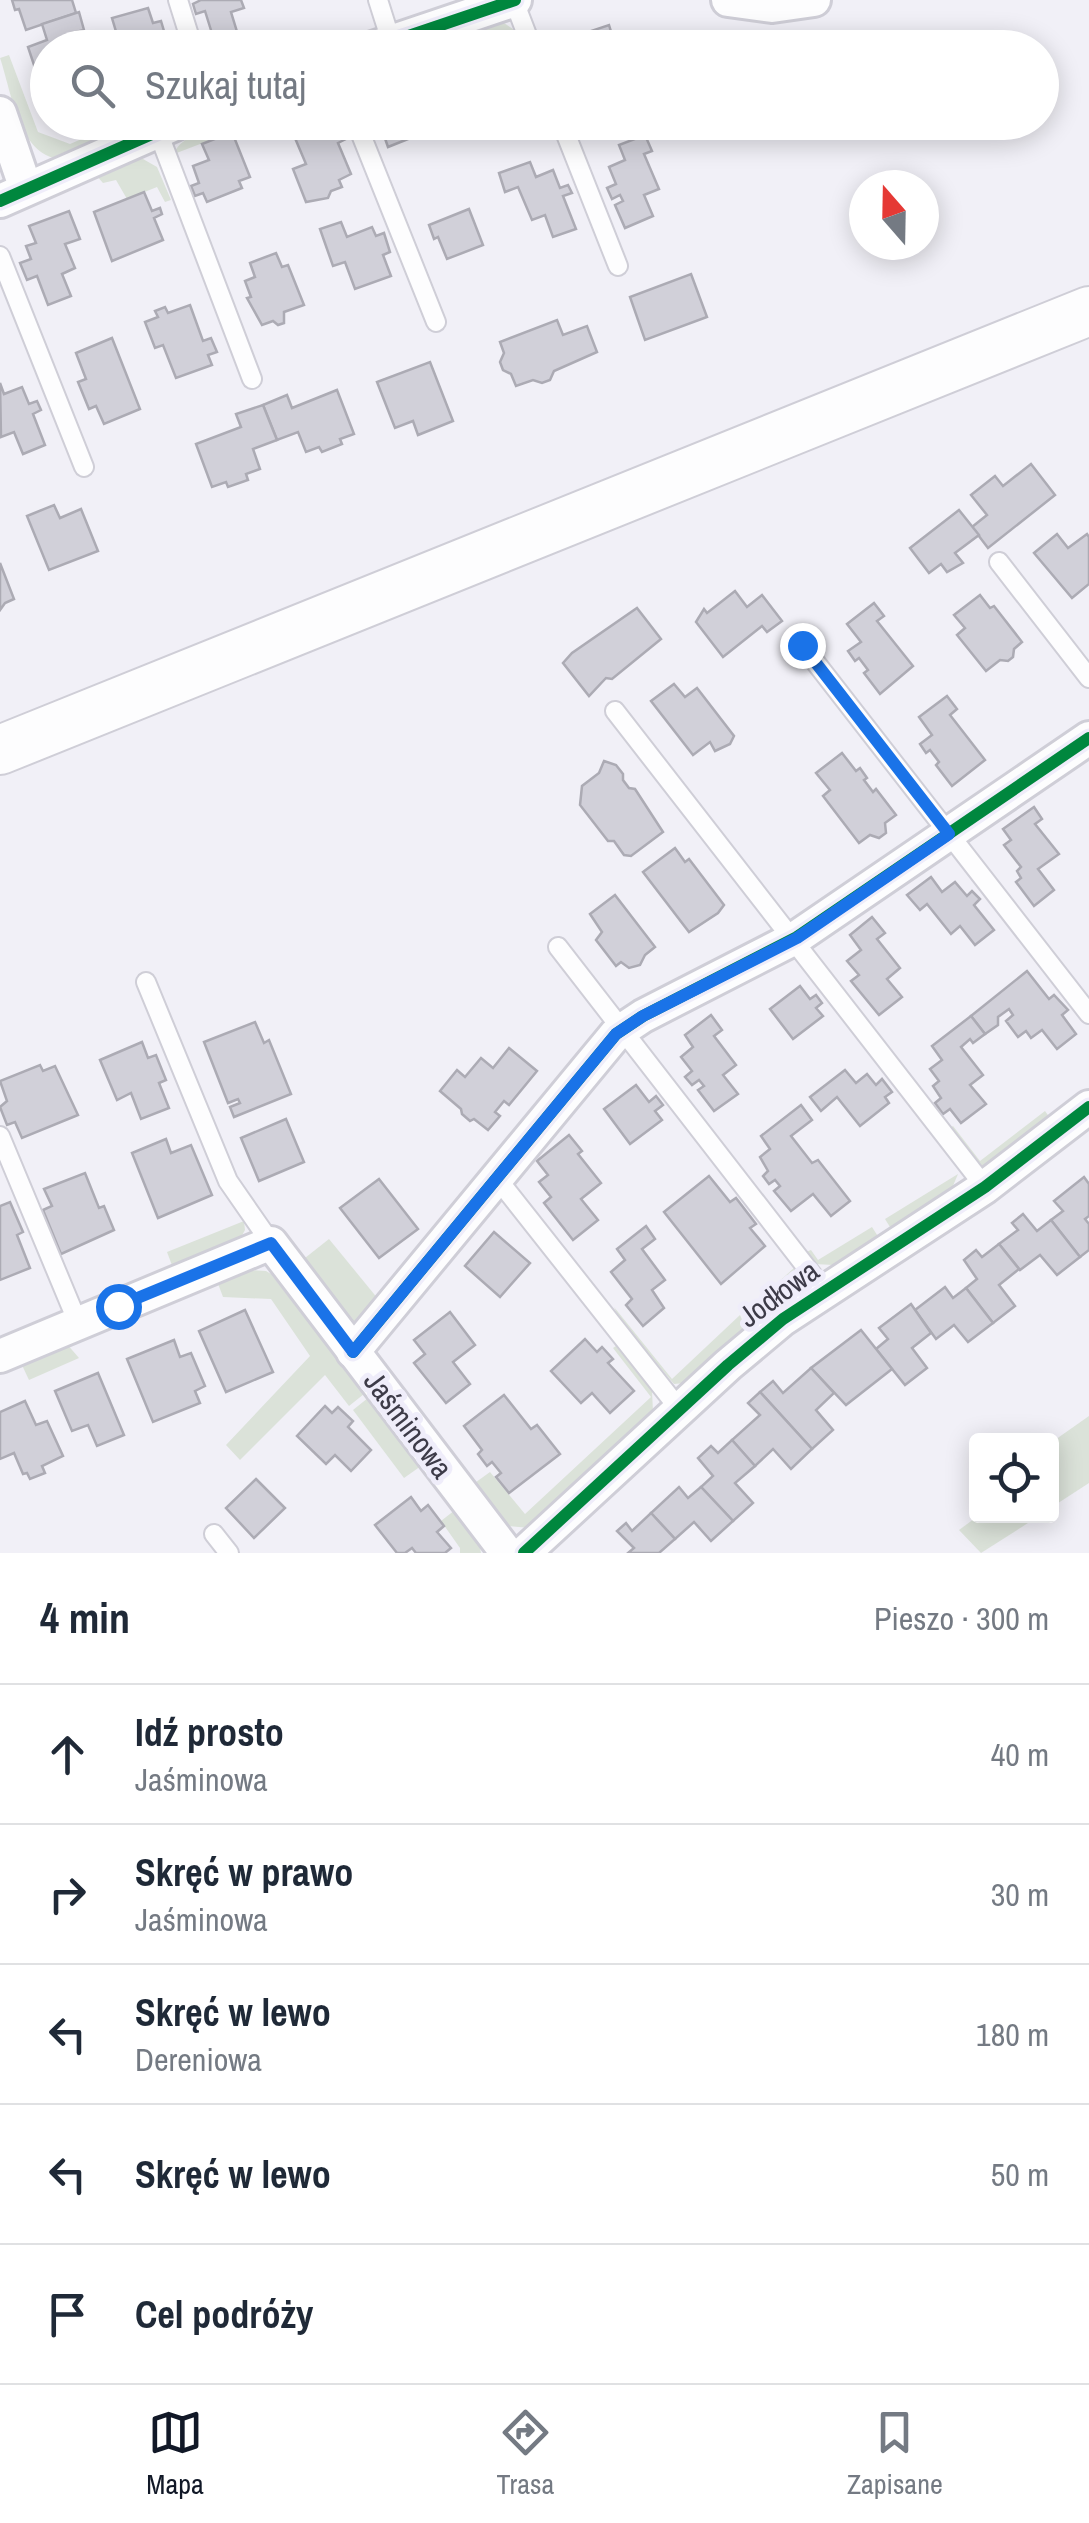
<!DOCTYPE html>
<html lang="pl">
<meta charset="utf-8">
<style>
:root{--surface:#fff;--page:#f6f6f7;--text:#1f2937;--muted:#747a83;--line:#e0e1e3;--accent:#111827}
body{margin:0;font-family:"Archivo Narrow",sans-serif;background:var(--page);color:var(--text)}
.controls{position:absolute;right:30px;bottom:30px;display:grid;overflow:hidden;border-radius:10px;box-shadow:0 5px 25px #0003}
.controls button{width:90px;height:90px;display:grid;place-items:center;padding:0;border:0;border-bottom:2px solid var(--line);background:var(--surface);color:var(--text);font:50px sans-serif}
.compass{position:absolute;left:849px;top:170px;width:90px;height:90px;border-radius:50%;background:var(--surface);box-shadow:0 5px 25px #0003;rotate:340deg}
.stop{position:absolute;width:30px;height:30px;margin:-22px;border:8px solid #1a73e8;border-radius:50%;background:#fff}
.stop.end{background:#1a73e8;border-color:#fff;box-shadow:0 2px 10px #0008}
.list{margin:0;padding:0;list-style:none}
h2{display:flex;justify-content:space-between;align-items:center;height:130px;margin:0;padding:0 40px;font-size:42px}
h2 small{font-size:32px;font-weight:400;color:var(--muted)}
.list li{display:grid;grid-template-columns:65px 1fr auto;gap:30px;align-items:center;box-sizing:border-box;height:140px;padding:0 40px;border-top:2px solid var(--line)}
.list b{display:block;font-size:38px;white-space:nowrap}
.list p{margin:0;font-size:32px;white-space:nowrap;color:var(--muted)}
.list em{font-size:32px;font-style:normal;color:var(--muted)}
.icon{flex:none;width:55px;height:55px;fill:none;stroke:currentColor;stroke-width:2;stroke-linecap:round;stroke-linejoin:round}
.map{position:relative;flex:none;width:1089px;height:1553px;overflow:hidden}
.search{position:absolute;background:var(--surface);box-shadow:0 5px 25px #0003;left:30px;right:30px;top:30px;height:110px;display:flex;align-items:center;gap:25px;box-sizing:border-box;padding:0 35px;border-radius:55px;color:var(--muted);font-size:38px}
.sheet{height:830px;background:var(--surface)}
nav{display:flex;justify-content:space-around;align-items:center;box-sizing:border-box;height:140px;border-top:2px solid var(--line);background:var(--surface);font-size:28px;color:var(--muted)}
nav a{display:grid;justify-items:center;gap:5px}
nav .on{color:var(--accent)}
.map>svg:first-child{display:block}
.green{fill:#dbe2d9}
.building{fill:#d1d0d9;stroke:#acabb4;stroke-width:2.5}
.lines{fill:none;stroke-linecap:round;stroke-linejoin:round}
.service-casing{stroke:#cfced7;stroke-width:22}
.minor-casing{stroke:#cfced7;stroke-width:38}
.secondary-casing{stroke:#cfced7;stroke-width:52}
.service{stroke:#fdfdfe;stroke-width:18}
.minor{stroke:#fdfdfe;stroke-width:32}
.secondary{stroke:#fdfdfe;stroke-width:48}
.cycleway-casing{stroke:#efedfa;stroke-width:19}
.cycleway{stroke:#00873e;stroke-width:12}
.route{stroke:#1a73e8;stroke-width:12}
.labels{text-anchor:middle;stroke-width:10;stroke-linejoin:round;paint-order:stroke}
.street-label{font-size:30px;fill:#3d3b48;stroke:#efedfa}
</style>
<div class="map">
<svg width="1089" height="1553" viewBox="0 0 1089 1553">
<rect width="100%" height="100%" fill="#f1f0f7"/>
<g class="green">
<polygon points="504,23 513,29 520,47 516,47 508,32 467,47 431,47"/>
<path d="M9,55L38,132L70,144L119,123H147L60,159C19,156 11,90 0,58Z"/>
<path d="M231,123H255L174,154C180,135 213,129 231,123Z"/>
<polygon points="143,159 157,167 171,200 165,202 157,187 127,199 116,180 103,183 96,175 132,160"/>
<polygon points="1045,1111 1050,1118 995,1161 983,1167 975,1161 950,1128 953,1126 980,1161"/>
<polygon points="958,1174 950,1193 890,1227 885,1219"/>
<polygon points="244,1221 245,1230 240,1239 173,1268 167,1252"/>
<polygon points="872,1227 879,1238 833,1265 815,1264 806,1252 811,1250 818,1260"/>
<polygon points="329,1239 383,1305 361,1323 352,1325 303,1264 305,1258"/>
<polygon points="794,1268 798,1277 794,1293 770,1310 756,1302"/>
<polygon points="249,1270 266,1271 271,1274 364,1394 349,1406 325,1375 240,1460 226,1445 310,1356 271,1299 223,1297 217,1281"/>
<polygon points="614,1307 672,1379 740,1315 747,1331 685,1383 674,1384 620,1320"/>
<polygon points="66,1343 79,1358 29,1380 21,1363"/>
<polygon points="616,1346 652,1391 653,1412 530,1528 507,1526 472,1485 490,1472 525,1514 651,1397 613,1348"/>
<polygon points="368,1398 421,1466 404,1478 353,1410"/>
<polygon points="1089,1416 1089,1483 1052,1507 1052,1442"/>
<polygon points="455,1510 479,1543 481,1553 460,1553 460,1548 441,1521"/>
<polygon points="978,1516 1039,1516 981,1553 959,1530"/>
</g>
<g class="building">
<polygon points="12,0 72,0 76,13 26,30 19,9 15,10"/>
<polygon points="241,0 244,8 231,12 238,35 215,43 205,11 196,14 193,4 201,0"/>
<polygon points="148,8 153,23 161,21 169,48 121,48 112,18"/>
<polygon points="79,12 84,30 72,33 76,48 48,48 48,107 28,47 47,40 42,24"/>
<polygon points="609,25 616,48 583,48 579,35"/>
<polygon points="275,122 331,122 334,132 342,129 346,139 338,143 351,174 339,180 342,187 331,191 328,198 306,202 293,169 306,164 292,131 280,136"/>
<polygon points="389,122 430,122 433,129 388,147 381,127"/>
<polygon points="507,122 533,122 535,128 512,136"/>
<polygon points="232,132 250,177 239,181 242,188 207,202 203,193 195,196 191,186 199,183 193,166 209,160 202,144"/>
<polygon points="645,135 652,151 644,154 659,189 644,195 653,216 625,228 615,205 623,201 620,195 612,199 607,188 616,184 609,167 625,160 619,145"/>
<polygon points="530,162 536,177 553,170 560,188 568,185 572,193 563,196 576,229 553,237 545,215 532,220 518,187 505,192 499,173"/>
<polygon points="144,192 152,211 160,208 162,214 154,218 163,240 112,261 94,212"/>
<polygon points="469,209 483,245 447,259 438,237 434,239 429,225"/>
<polygon points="69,211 80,239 65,244 75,268 62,274 71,296 48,305 37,276 27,280 20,263 31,259 26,246 36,243 29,226"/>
<polygon points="341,222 347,237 372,227 376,236 384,233 390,252 383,255 391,276 355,289 345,262 333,266 320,229"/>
<polygon points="276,253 282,267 288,265 304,305 284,312 284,323 278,325 273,321 262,325 247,298 251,297 245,281 255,277 250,263"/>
<polygon points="691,274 707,317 645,340 630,297"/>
<polygon points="190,305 203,341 211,338 217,352 208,355 212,365 176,378 163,345 155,348 145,322 158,317 155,311 165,307 168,313"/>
<polygon points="557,320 563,335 587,326 597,352 554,371 550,380 542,383 533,380 516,386 511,374 503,370 500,362 504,353 500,342"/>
<polygon points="112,338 140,409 104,424 96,406 89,409 78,382 86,379 76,353"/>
<polygon points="430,362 453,421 418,435 413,421 395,428 377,382"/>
<polygon points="0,383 4,394 22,387 29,404 37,401 41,410 33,414 45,445 23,454 14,432 1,437"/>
<polygon points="337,390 354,434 340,439 342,444 322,452 319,447 306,452 298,432 277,440 263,405 287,395 292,408"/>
<polygon points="263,405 277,440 253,449 260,469 246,474 248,480 228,487 226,482 212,487 196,444 241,427 236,414"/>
<polygon points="1031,464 1055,495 988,548 972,527 987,515 971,495 995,476 1003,486"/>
<polygon points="54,505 60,518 81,509 98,551 49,570 27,516"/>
<polygon points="959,510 979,535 955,553 963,563 947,572 941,564 929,573 910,548"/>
<polygon points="1057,534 1068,548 1087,534 1089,537 1089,584 1072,598 1034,553"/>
<polygon points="0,563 14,599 5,603 0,610"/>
<polygon points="735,591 747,607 762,595 782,621 767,632 762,626 723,657 696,622 704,609 707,613"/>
<polygon points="980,595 990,608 994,606 1022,642 1014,649 1013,657 1008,661 1000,660 986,671 957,635 965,628 954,615"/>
<polygon points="874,603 884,616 877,621 913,666 880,694 864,673 868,670 859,658 855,661 848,651 861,642 847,624"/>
<polygon points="637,608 661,639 612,679 606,678 589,696 563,663 572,653"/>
<polygon points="674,684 685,697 697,688 734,736 730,744 715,751 710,742 693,755 651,701"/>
<polygon points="947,696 957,709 950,715 985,760 952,786 936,765 939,762 930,750 926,753 920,744 932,735 919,717"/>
<polygon points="842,753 856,771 860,768 867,778 864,780 873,792 876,789 896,815 885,823 886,833 879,838 870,835 859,843 823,796 830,790 816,773"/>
<polygon points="604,761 616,765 623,774 623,780 629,788 635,789 663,832 631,856 624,855 614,841 608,841 580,805 582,786 599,773"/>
<polygon points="1034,807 1042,819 1035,824 1059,854 1038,869 1054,890 1034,906 1016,882 1021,878 1017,871 1021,867 1004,845 1011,840 1003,829"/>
<polygon points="675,848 685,862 689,859 724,905 718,913 689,932 643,872"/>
<polygon points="931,877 942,892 955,882 967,896 972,891 980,899 974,905 994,930 975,945 960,926 951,934 927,904 920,910 907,895"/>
<polygon points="615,895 655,947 645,955 640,965 629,968 621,962 616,966 596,940 602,932 590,914"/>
<polygon points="872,917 885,933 877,939 900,968 887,979 902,997 879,1015 851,981 859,975 847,961 861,950 850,935"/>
<polygon points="1027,971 1049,999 1054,995 1068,1010 1062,1015 1076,1034 1057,1049 1042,1030 1031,1038 1026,1031 1018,1037 1006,1021 1013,1015 1009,1009 998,1017 998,1025 985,1034 971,1016"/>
<polygon points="800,986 810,999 816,995 822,1003 816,1008 823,1016 793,1039 770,1009"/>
<polygon points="711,1015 722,1030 714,1036 736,1065 723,1075 738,1094 714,1111 698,1090 704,1086 699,1080 692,1085 685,1077 692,1071 681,1057 693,1047 685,1035"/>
<polygon points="971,1016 985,1034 973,1043 970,1039 961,1047 983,1075 970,1085 986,1104 961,1123 950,1109 943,1114 935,1103 941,1098 933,1086 939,1081 930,1069 942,1060 932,1046"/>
<polygon points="255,1022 264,1043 269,1040 291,1094 234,1117 230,1107 240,1103 238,1099 228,1103 204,1042"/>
<polygon points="142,1042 148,1058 156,1055 166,1080 159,1083 169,1108 141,1119 131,1093 117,1100 100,1060"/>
<polygon points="509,1048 537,1071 509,1105 504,1101 495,1112 500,1116 488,1130 474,1119 470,1121 462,1114 461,1109 440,1091 457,1070 465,1077 481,1058 493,1068"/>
<polygon points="40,1065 43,1071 55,1066 78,1115 22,1138 15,1122 7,1125 0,1107 7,1101 0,1081"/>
<polygon points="845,1070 856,1083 867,1074 876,1085 882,1079 892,1092 885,1097 889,1103 860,1126 837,1097 821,1111 810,1097"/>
<polygon points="636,1085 649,1102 656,1096 663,1105 655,1111 662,1120 630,1144 604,1109"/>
<polygon points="801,1105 812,1120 791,1136 812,1163 818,1160 850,1201 831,1216 813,1194 791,1211 774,1191 780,1186 775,1180 769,1184 763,1176 768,1171 760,1157 770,1149 761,1136"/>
<polygon points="286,1119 304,1162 259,1181 241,1138"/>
<polygon points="569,1135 582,1151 578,1154 601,1183 581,1199 598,1220 573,1240 544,1203 551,1197 539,1182 548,1175 537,1161"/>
<polygon points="166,1139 171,1153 191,1145 212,1195 158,1218 132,1153"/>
<polygon points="85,1173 99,1208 104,1206 114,1230 61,1254 43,1210 52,1206 44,1189"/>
<polygon points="709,1176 730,1202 736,1198 756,1224 750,1228 765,1246 721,1284 664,1212"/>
<polygon points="1084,1177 1089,1184 1089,1216 1085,1219 1089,1224 1089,1250 1080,1257 1051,1220 1063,1211 1054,1201"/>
<polygon points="379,1179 418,1229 379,1258 340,1208"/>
<polygon points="10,1202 23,1232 17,1235 30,1268 0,1280 0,1206"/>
<polygon points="1023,1214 1037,1231 1051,1220 1080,1257 1057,1275 1040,1255 1020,1270 999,1244 1018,1230 1012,1223"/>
<polygon points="646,1226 655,1239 642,1249 665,1280 652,1290 664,1308 643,1326 626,1305 632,1299 611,1272 625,1260 617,1249"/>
<polygon points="494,1232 530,1263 500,1297 465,1266"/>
<polygon points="999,1244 1019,1269 999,1285 1015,1306 993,1323 966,1288 977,1279 964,1260 976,1250 982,1257"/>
<polygon points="945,1287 953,1298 966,1288 993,1323 968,1342 954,1325 936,1339 915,1310"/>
<polygon points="911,1304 931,1333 912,1348 927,1368 905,1385 876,1349 888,1339 879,1328"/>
<polygon points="245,1310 273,1372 226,1392 199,1331"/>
<polygon points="450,1312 475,1345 453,1362 470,1384 446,1403 414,1363 425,1354 414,1340"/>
<polygon points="861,1330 892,1369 846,1405 811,1368"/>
<polygon points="585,1339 597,1352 602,1347 613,1359 608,1363 634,1391 610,1413 592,1393 581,1403 551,1371"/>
<polygon points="174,1340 180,1357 191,1353 205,1386 195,1391 200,1403 153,1422 127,1359"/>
<polygon points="811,1368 834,1393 816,1410 833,1430 812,1449 760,1392 773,1381 783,1393"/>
<polygon points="98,1373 124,1435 97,1446 88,1425 72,1431 55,1391"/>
<polygon points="760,1392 812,1449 791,1469 773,1449 755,1466 732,1440 760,1415 748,1403"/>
<polygon points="504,1395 531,1429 537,1425 560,1454 509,1493 496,1477 501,1473 492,1462 487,1466 478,1454 482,1450 464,1426"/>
<polygon points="25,1401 36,1425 47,1421 63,1456 42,1466 45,1473 30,1479 27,1473 23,1474 14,1453 0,1459 0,1412"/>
<polygon points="325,1406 332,1413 338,1407 353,1421 348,1427 371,1450 351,1471 335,1455 326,1464 297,1436"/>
<polygon points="732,1440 755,1466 735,1483 753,1503 733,1521 701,1487 713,1476 698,1458 711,1446 718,1453"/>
<polygon points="256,1479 285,1508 254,1538 226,1508"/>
<polygon points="679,1487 688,1498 701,1487 733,1521 711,1541 694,1522 675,1539 651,1513"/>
<polygon points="411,1497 421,1511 428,1505 444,1526 437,1532 451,1548 445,1553 416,1553 412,1548 405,1553 397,1553 375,1525"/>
<polygon points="651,1513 675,1539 659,1553 628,1553 634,1548 617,1531 626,1523 632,1531"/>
</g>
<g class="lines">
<defs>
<g id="service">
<polyline points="178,0 193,48"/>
<polyline points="378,0 391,41"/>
<polyline points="514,1 532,48"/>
<polyline points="356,122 436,322"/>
<polyline points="561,122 618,266"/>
<polyline points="158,132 252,379"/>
<polyline points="0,256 84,467"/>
<polyline points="999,562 1089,678"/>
<polyline points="802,645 1089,1014"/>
<polyline points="615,711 985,1187"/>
<polyline points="558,947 824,1290"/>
<polyline points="146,982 228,1181 271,1243"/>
<polyline points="0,1136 78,1323"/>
<polyline points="496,1177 680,1410"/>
<polyline points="214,1534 229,1553"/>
</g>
<g id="minor">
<polyline points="728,0 772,6 814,0"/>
<polyline points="373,48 515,0"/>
<polyline points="0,113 26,189"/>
<polyline points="0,201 179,122"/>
<polyline points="353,1352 616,1034 643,1016 797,937 1089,738"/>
<polyline points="0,1356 271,1243 507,1553"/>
<polyline points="524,1553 728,1365 783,1319 985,1187 1089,1107"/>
</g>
<polyline id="secondary" points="0,750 1089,311"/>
</defs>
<use href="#service" class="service-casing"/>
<use href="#minor" class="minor-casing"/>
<use href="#secondary" class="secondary-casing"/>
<use href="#service" class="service"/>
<use href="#minor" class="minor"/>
<use href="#secondary" class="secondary"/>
<defs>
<g id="cycleway">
<polyline points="373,48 515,0"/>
<polyline points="0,201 179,122"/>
<polyline points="353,1352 616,1034 643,1016 797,937 1089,738"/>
<polyline points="524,1553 728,1365 783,1319 985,1187 1089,1107"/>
</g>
</defs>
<use href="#cycleway" class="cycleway-casing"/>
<use href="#cycleway" class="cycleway"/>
</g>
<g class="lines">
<polyline class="route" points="118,1306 271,1243 353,1352 616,1034 643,1016 797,938 949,834 802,645"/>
</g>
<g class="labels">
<g class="street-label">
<text transform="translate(779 1294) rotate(-36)" y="10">Jodłowa</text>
<text transform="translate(408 1425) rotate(53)" y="10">Jaśminowa</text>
</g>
</g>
</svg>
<div class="controls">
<button><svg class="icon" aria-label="locate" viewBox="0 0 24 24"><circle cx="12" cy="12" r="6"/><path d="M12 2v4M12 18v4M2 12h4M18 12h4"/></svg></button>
</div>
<svg class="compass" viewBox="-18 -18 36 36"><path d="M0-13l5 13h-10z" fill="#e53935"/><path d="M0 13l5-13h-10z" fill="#747a83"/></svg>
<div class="stop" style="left:118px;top:1306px"></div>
<div class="stop end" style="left:802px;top:645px"></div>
<div class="search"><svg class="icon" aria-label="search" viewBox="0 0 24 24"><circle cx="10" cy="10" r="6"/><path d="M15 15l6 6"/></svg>Szukaj tutaj</div>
</div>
<section class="sheet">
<h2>4 min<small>Pieszo · 300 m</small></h2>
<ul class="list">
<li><svg class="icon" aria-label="ahead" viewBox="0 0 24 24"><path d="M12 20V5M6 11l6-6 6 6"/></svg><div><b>Idź prosto</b><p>Jaśminowa</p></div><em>40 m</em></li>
<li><svg class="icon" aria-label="right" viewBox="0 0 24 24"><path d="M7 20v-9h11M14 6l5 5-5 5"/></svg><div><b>Skręć w prawo</b><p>Jaśminowa</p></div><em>30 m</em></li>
<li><svg class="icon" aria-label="left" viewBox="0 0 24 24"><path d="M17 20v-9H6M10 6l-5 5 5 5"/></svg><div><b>Skręć w lewo</b><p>Dereniowa</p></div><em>180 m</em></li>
<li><svg class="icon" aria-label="left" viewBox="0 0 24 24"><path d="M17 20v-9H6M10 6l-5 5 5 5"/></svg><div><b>Skręć w lewo</b></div><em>50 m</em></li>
<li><svg class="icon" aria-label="arrive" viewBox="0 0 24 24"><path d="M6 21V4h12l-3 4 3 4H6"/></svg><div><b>Cel podróży</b></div></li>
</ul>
</section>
<nav>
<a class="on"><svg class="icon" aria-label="map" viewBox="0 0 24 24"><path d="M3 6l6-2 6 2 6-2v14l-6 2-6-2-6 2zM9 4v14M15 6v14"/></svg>Mapa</a>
<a><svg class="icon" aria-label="directions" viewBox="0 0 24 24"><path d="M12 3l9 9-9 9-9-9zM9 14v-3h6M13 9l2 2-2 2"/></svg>Trasa</a>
<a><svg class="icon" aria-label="saved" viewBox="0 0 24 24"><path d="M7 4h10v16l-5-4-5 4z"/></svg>Zapisane</a>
</nav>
